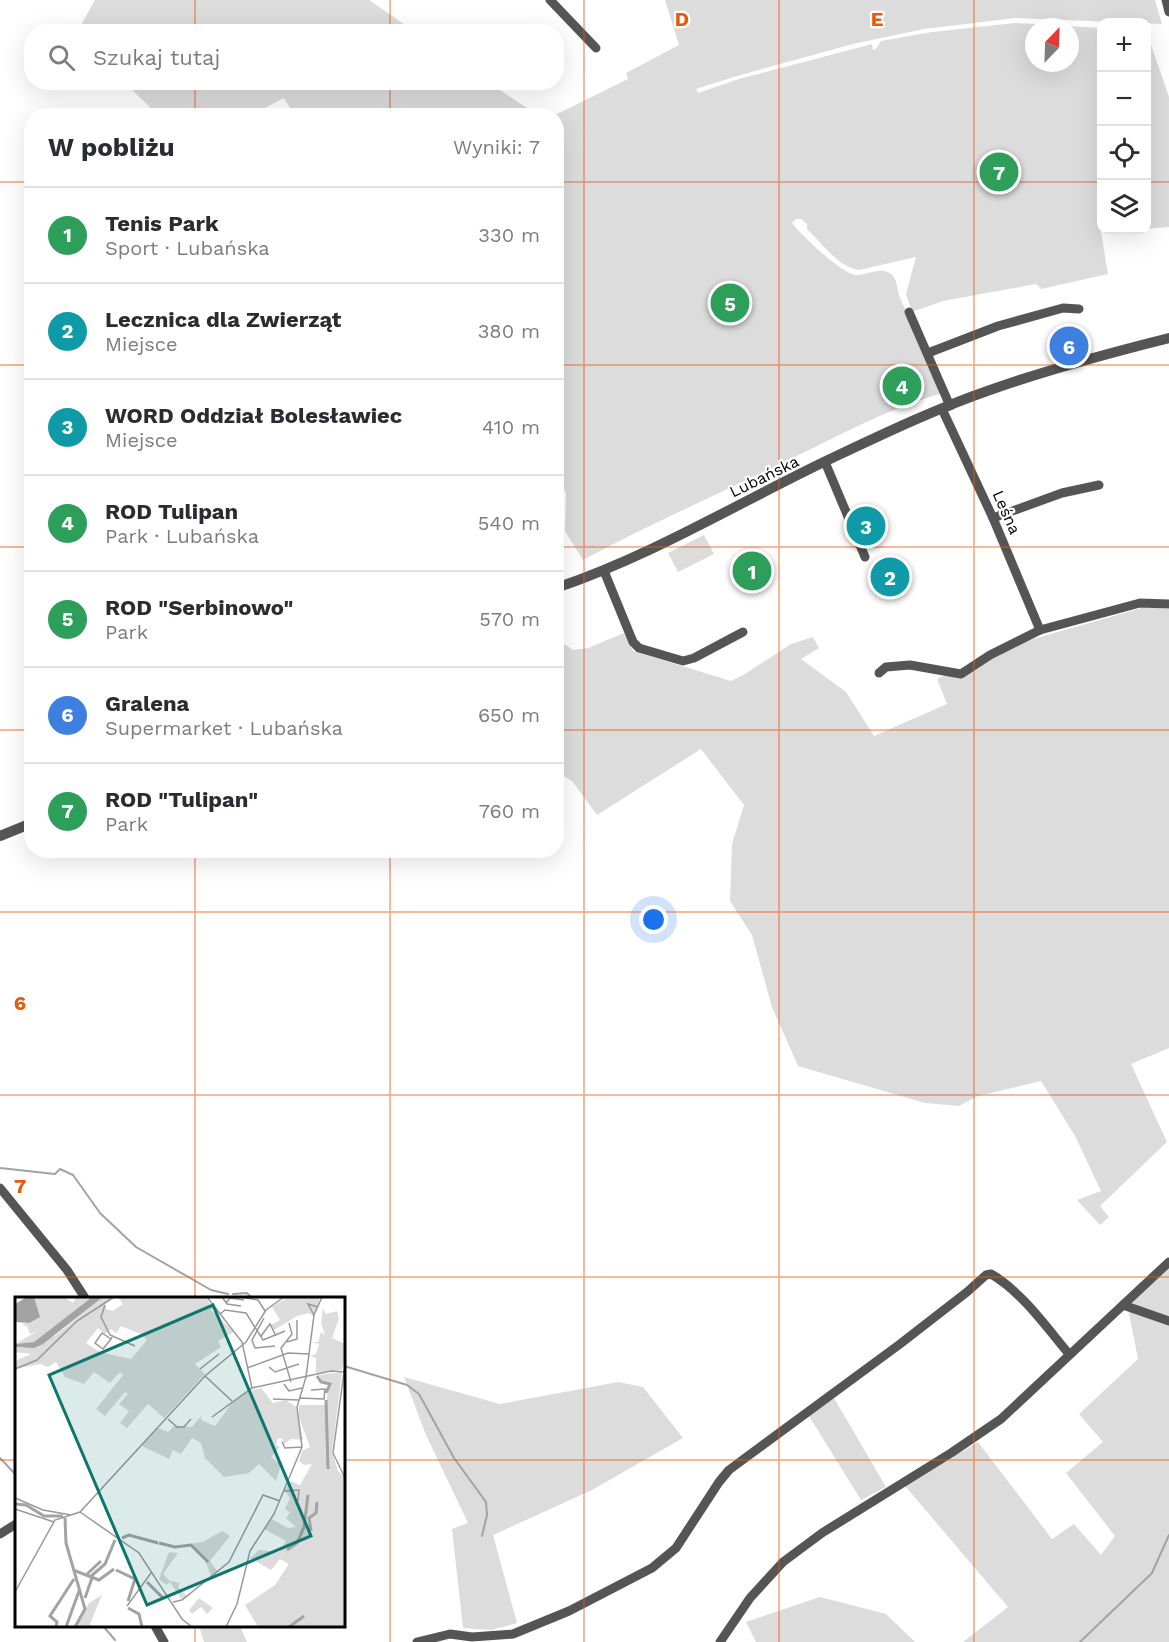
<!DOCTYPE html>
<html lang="pl">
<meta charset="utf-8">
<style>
:root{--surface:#fff;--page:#f2f2f3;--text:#2b2b33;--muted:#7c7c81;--line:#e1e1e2;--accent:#111827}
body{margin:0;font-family:"Work Sans",sans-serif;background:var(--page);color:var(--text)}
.controls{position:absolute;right:18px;top:18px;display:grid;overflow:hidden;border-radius:12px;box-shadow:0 6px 24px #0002}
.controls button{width:54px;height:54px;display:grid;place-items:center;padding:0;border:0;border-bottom:2px solid var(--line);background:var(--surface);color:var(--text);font:30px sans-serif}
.compass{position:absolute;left:1025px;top:18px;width:54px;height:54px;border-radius:50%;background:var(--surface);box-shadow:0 6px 24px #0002;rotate:23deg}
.you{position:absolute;left:654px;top:920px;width:21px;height:21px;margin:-15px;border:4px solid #fff;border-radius:50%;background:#1a73e8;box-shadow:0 0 0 9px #1a73e833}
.badge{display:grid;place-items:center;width:39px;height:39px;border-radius:50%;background:var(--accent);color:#fff;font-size:20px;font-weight:700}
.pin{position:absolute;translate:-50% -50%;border:3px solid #fff;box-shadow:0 2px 6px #0006}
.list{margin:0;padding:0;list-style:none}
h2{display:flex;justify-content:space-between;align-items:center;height:78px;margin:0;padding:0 24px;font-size:26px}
h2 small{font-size:20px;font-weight:400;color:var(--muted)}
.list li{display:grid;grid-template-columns:39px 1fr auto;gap:18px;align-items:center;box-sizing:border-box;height:96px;padding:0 24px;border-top:2px solid var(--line)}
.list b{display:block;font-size:22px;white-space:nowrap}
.list p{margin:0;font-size:20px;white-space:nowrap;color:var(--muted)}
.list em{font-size:20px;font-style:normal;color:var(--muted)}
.icon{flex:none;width:33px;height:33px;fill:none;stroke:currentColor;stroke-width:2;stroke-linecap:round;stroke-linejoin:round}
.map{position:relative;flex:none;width:1169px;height:1642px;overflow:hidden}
.search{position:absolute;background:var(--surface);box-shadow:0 6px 24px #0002;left:24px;top:24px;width:540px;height:66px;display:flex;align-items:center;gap:15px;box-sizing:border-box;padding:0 21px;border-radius:24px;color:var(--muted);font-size:22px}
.panel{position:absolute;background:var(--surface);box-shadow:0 6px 24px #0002;left:24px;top:108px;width:540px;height:750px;border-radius:24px}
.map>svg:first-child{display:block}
.green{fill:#dcdcdc;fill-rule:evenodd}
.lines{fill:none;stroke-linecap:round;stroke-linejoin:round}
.stream{stroke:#a3a3a3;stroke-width:2}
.minor{stroke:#555;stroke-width:9}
.tertiary{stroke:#555;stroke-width:10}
.grid{fill:none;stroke:#e8590c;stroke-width:1.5;stroke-opacity:0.55}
.labels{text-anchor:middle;stroke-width:4.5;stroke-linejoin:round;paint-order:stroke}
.street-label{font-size:16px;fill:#000;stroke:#fff}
.inset-river{fill:none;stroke:#a3a3a3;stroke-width:3}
.inset-road{fill:none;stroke:#999;stroke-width:1.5}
.view{fill:#0f766e;fill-opacity:0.15;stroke:#0f766e;stroke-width:3}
.inset-edge{fill:none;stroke:#000;stroke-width:3}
.grid-label{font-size:20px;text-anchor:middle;font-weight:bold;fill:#e8590c;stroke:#fff;stroke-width:4.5;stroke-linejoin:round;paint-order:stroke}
</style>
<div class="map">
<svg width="1169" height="1642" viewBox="0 0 1169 1642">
<rect width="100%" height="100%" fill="#fff"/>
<g class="green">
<polygon points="95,0 369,0 414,31 85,31 82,23"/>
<path d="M665,0H1155L1162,24L1016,18L924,29L853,44L737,76L696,89L698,93L739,79L872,44L873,50L876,49L881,41L932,32L1015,23L1101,28L1102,230H1138L1101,232L1108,274L1041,289L1036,284L943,301L912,312L906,294L916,257L859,270C838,267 822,243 807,229V224L801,219H796L792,223C802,236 840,272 855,275C868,276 880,266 891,274C897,279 897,288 899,295C906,314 917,331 926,349C933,363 938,378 943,393C885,409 831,440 776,466C712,497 646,526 583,560L565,531L566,493L557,478L556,116H553L628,79L626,73L679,45ZM1034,27H1070V63H1034Z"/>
<polygon points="1147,33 1169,97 1169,227 1147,229"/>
<polygon points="125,83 489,83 536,114 294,115 284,98 251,115 158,115"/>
<polygon points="704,535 714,554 678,572 668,553"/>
<polygon points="1145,607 1169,609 1169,1048 1131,1064 1167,1142 1100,1206 1109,1217 1100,1225 1077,1200 1101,1191 1075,1136 1041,1081 978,1096 959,1106 925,1103 798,1066 772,1007 752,935 730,901 732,844 744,805 701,749 597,815 572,781 557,772 556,638 573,650 588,648 624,633 633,651 731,681 745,674 791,644 813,637 819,648 801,659 846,692 874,736 947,704 937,679 1023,642"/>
<polygon points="1169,1268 1169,1316 1129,1304"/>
<polygon points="1128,1308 1169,1321 1169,1642 963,1642 1008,1607 905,1486 978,1442 1052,1539 1074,1524 1101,1555 1115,1536 1066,1473 1103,1442 1079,1414 1138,1359"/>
<polygon points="404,1377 500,1404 618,1382 643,1387 683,1438 592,1490 493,1535 517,1623 491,1630 463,1628 452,1529 468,1523 426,1435"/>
<polygon points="834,1398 886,1487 861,1500 809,1416"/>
<polygon points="820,1597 886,1614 915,1642 756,1642 746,1622"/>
<polygon points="199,1626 240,1626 247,1642 204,1642"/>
</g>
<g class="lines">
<g class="stream">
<polyline points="0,1168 55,1174 60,1169 73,1175 100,1213 136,1247 211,1290 228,1294"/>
<polyline points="233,1294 247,1293 252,1298"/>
<polyline points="344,1366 407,1385 419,1394 454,1458 486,1502 487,1515 482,1536"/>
<polyline points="0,1458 16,1475"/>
<polyline points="103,1626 115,1640"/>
<polyline points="1080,1642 1152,1573 1169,1535"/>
</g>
<g class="minor">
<polyline points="550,0 596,48"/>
<polyline points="1166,0 1169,12"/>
<polyline points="909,312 950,406"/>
<polyline points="928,353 998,326 1063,308 1079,309"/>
<polyline points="942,409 993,518 1040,630"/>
<polyline points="825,462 865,557"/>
<polyline points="993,518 1062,493 1099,485"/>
<polyline points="604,571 633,642 639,648 683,661 694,658 743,632"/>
<polyline points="879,673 886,667 910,665 961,674 990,655 1040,630 1140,603 1169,604"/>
<polyline points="0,1188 67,1270 85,1298"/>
<polyline points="1123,1305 1169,1321"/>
<polyline points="0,1534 16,1524"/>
<polyline points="155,1626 164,1642"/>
<path d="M417,1642L450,1634L472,1637L513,1634L569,1611L652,1568L676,1548L719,1482L729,1470L900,1344L967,1292L986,1275L991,1274C1021,1291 1047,1328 1069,1354"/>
<polyline points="720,1642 750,1598 783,1562 822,1533 951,1453 1001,1419 1169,1262"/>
</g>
<g class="tertiary">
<path d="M556,588C651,556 738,503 828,460C881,435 935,409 990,390C1049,369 1109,353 1169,338"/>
<polyline points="0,836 32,823"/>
</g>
</g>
<path class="grid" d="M195,0V32M390,0V32M584,0V1642M779,0V1642M974,0V1642M195,82V116M390,82V116M0,182H32M556,182H1102M1146,182H1169M0,365H32M556,365H1169M0,547H32M556,547H1169M0,730H32M556,730H1169M195,850V1298M390,850V1642M0,912H1169M0,1095H1169M0,1277H1169M0,1460H16M344,1460H1169M195,1626V1642"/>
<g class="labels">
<g class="street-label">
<text transform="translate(764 476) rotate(-26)" y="6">Lubańska</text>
<text transform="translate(1007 512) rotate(66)" y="6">Leśna</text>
</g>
</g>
<g transform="translate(15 1297)">
<rect width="330" height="330" fill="#fff"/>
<path d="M19,0H49L58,6L61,0H77L19,45L0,47L23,34L15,37L12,29L7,28L24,18ZM88,0H98L90,7L91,12L98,14L108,7L103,0H191L198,12L191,15L196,13L219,35L203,44L206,50L180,67L190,77L149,121L133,107L112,131L105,126L114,114L104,107L113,97L110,95L90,119L81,112L108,78L105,75L95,86L79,75L69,87L50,80L41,65L33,70L25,67L0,72V64L16,57L0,55V50L8,51L41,38ZM106,29L126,37L132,43L107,73L116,62L85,55L71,46L83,31L90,37L96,32L101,36ZM273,0H305L299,20L294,16L282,19L259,33L256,28L265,23L257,10ZM308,11L311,17L322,14L324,22L317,41L330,47V58L327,73L301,76V61L295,59L301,57L304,47L296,45H303L306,35L310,38L306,26ZM327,75L317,155L323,174L330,181V330H243L230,308L260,288L274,267L265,262L256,273L235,261L244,253L264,255L271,244L249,232L257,222L273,231L281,230L271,221L275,215L270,212L275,201L270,194L275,184L285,188L297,167L289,168L284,164L287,154L295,150L284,120V108H311L314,87L306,85L304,78ZM246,91L258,106L271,103L281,110L288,143L276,142L268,148V142L263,141L261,148L265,150L256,160L266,168L261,184L244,167L234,176L209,180L190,161L186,146L177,141L166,157L158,153L154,162L127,149L143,131L153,135L159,129L177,130L186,119V123L200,129L216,107L231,95ZM207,234L215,239L195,264L203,275L196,279L190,263L173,247L188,245ZM154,255L163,256L148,277L155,284L165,286L163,290L172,299L167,303L155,285L151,288L144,282ZM87,298L75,327L78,330H60L74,306ZM184,301L198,311L192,317L186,310L177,317L174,313Z" fill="#dcdcdc" fill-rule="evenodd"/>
<path d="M12,0H19L25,20L14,26L0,25V7ZM77,0H88L28,47L19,51L0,50V47L19,45Z" fill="#a3a3a3"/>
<path class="inset-river" d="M302,79L306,85L315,87L311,96M311,103L313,172M0,207L11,208L29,219H48M50,221L51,246L70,312L60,330M296,234L294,221L301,216L302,205M107,241L114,238L143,246M144,246L160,250L176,248L193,265M272,253L282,246L289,230L293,198M58,273L84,283L99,272M101,273L120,282L113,304M71,278L86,264M75,280L90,267L100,243M132,285L148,301M70,301L77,281M113,311L124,317L127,330M41,330L42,325L35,319L59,282M51,330L64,294M274,330L289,319"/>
<path class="inset-road" d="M192,0L227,45L237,91M207,0L212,7L226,9M226,0L243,3L250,14M211,6L215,1L229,3M90,8L86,20L95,38L120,49M205,17L210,13L231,16L248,43L270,34M299,18L293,7L303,10M274,26L277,37L266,51L276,85M246,39L255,27L261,39M96,42L87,36L80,46L88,52L96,42L97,40M272,45L282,42V23M240,51L237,43L249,21M240,51L260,49M330,68L318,156L330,181M254,70L260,75L284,67M232,71L273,56L294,57M0,72L22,63L62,24L99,0M185,72L204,57M190,79L217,104M269,87L274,94L287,91M284,101L309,102L310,92L296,93M258,102L284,103M197,120L237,91L316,74L330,75M153,122L162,130H169L176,122M267,145L270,151L287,150M269,194L284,193L283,204M0,201L28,213L56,218M0,212L39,225M65,215L124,256L167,322L177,330M0,295L40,223L65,215L190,79L231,45L251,13L269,0M158,305L167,303L214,265L248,198L265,204M112,309L136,276M211,330L222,307L235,254L259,217L287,150L282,110L291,80L299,18L307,0"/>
<path class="view" d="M198,8L296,239L132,308L34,78Z"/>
<rect width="330" height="330" class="inset-edge"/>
</g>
<g class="grid-label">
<text x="682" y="26">D</text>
<text x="877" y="26">E</text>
<text x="20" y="1010">6</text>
<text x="20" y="1193">7</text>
</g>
</svg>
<div class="controls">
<button>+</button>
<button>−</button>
<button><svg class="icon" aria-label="locate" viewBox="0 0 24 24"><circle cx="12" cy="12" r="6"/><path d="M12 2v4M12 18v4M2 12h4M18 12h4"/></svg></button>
<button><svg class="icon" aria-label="layers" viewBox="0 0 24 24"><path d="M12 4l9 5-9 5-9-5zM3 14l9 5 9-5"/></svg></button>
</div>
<svg class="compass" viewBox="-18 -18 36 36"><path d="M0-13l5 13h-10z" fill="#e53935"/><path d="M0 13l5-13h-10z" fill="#7c7c81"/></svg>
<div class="you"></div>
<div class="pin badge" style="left:752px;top:571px;background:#2e9e5b">1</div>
<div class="pin badge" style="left:890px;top:577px;background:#0f9aa8">2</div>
<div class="pin badge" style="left:866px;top:526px;background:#0f9aa8">3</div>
<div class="pin badge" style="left:902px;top:386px;background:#2e9e5b">4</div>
<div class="pin badge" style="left:730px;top:303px;background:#2e9e5b">5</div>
<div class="pin badge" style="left:1069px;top:346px;background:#3f7fe0">6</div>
<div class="pin badge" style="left:999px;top:172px;background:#2e9e5b">7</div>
<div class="search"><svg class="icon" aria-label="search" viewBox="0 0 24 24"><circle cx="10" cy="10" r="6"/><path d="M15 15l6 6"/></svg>Szukaj tutaj</div>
<section class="panel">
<h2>W pobliżu<small>Wyniki: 7</small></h2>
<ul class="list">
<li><span class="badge" style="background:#2e9e5b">1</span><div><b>Tenis Park</b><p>Sport · Lubańska</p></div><em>330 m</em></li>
<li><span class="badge" style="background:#0f9aa8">2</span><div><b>Lecznica dla Zwierząt</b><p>Miejsce</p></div><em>380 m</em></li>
<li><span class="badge" style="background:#0f9aa8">3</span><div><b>WORD Oddział Bolesławiec</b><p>Miejsce</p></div><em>410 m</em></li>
<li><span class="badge" style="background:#2e9e5b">4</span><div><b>ROD Tulipan</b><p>Park · Lubańska</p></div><em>540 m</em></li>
<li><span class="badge" style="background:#2e9e5b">5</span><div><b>ROD &quot;Serbinowo&quot;</b><p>Park</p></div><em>570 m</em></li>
<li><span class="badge" style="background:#3f7fe0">6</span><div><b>Gralena</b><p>Supermarket · Lubańska</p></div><em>650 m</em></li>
<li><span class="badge" style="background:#2e9e5b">7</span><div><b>ROD &quot;Tulipan&quot;</b><p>Park</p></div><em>760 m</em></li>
</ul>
</section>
</div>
